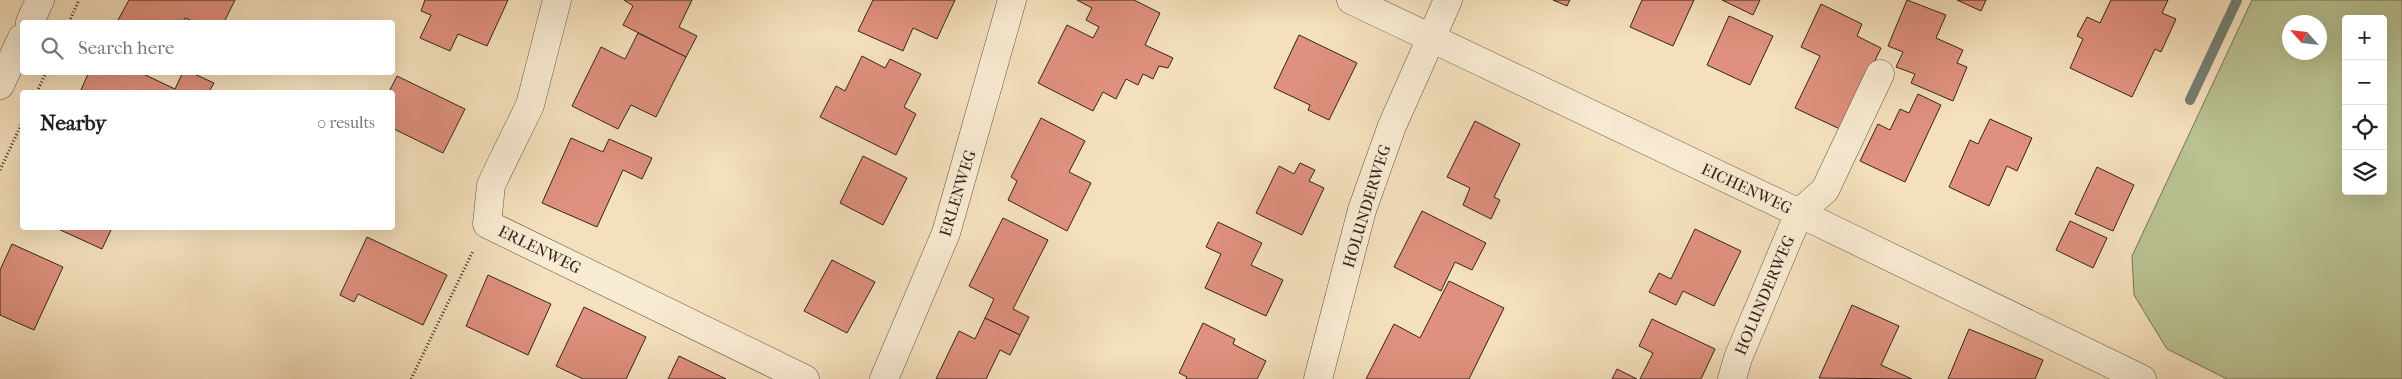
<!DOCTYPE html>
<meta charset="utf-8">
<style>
:root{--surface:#fff;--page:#f2f2f2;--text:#222;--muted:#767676;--line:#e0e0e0}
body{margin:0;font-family:"IM FELL French Canon",serif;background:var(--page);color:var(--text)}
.controls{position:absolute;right:15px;top:15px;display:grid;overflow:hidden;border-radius:5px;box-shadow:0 5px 20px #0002}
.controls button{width:45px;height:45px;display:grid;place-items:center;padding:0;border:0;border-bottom:1px solid var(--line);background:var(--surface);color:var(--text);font:25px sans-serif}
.compass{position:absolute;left:2282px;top:15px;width:45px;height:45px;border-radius:50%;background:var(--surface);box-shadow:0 5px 20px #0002;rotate:297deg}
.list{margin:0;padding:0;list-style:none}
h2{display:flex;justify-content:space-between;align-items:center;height:65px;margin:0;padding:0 20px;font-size:21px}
h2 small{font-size:16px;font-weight:400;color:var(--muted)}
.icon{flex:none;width:28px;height:28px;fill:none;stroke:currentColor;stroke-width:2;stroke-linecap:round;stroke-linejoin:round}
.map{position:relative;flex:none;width:2402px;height:379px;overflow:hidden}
.search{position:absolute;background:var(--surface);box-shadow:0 5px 20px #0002;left:20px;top:20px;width:375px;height:55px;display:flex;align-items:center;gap:12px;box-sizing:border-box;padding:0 18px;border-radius:5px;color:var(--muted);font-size:19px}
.panel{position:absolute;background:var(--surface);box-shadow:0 5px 20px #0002;left:20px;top:90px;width:375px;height:140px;border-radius:5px}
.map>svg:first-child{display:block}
.green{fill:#bac292;stroke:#777358;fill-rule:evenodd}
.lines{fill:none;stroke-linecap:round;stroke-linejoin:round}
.stream{stroke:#738072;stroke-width:10}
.building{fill:#df907e;stroke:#34241d}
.minor-casing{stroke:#645345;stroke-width:29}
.path{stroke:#34241d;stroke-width:3;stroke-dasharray:1 2.5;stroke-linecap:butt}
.minor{stroke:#f8ebd3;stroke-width:28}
.labels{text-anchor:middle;stroke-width:4.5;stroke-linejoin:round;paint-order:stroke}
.street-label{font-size:16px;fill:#34241d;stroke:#f8ebd3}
</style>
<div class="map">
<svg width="2402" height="379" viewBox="0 0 2402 379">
<rect width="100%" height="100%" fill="#f4e0bc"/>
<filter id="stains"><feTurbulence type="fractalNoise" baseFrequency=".004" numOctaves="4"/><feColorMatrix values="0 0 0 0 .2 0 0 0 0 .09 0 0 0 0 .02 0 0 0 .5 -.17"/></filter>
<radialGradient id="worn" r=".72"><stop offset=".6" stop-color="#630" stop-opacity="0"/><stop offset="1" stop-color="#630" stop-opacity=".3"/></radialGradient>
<path class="green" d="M2252,0H2402V379H2227L2167,349L2134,295L2132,256ZM2346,19H2383V191H2346ZM2290,22H2320V52H2290Z"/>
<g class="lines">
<polyline class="stream" points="2190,100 2237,0"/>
</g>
<g class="building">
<polygon points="129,0 235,0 224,22 195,22 185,18 183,22 117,22"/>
<polygon points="425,0 508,0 487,46 458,34 450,51 420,38 431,15 421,11"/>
<polygon points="692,0 679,27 697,36 686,57 623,25 633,6 624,0"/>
<polygon points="873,0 955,0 937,39 913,28 903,51 858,31"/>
<polygon points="1077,0 1134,0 1160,13 1145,45 1173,58 1168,68 1159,66 1153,79 1143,74 1138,85 1126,79 1116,99 1103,92 1093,111 1038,83 1067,25 1093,38 1099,27 1086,20 1092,8"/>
<polygon points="1553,0 1570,0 1567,6"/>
<polygon points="1642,0 1694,0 1673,46 1630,27"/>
<polygon points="1722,0 1760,0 1753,15"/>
<polygon points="1907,0 1946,15 1936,38 1963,50 1957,63 1967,67 1953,101 1911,83 1915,74 1896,67 1903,52 1888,46"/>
<polygon points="1957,0 1986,0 1981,11"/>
<polygon points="2111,0 2168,0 2162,13 2176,19 2161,52 2155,49 2132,97 2070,68 2083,39 2077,36 2087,17 2100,23"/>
<polygon points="1821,4 1862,24 1857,36 1881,48 1842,130 1795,108 1820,56 1801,47"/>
<polygon points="1729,16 1773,36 1750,85 1707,65"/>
<polygon points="638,33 686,57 656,117 631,105 618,129 572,106 601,47 625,59"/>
<polygon points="1299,35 1357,63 1329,120 1308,110 1310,105 1274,88"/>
<polygon points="862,56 885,68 890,59 921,74 904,107 916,114 896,155 820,117 836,86 845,91"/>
<polygon points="89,72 139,72 175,89 183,72 190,72 214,83 209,92 80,92"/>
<polygon points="397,76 465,109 443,153 392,128 392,92 389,92"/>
<polygon points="1918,94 1941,105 1905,182 1860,161 1878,124 1890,130 1900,109 1909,113"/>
<polygon points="1041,118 1085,141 1069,172 1091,183 1067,231 1008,200 1017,181 1011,177"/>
<polygon points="1990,119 2032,138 2017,171 2007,166 1989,206 1949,187 1970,140 1978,144"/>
<polygon points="1475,121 1520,144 1494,197 1500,200 1491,219 1463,205 1470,188 1447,177"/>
<polygon points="571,138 603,152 609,139 652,158 642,179 623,170 597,227 542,203"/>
<polygon points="863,156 907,178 883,225 840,203"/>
<polygon points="1300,163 1315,170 1309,181 1324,188 1302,235 1256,213 1279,166 1294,174"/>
<polygon points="2097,167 2134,185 2113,231 2075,214"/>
<polygon points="1422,211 1486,243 1472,270 1455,262 1441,291 1394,267"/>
<polygon points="1003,218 1048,240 1013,309 1029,317 1020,335 985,318 994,299 969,286"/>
<polygon points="2070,221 2107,238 2093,268 2056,250"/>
<polygon points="1218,222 1262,243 1251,265 1283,280 1266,316 1205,288 1221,254 1206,247"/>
<polygon points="56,228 112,228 102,249"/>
<polygon points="1695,229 1741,251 1714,306 1683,291 1676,305 1649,292 1659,273 1671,279"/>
<polygon points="367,237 447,275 423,325 358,294 354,302 340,295"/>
<polygon points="12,244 63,267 34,330 0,315 0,270"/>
<polygon points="832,260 875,282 847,333 804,311"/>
<polygon points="488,275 551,304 528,355 466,326"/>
<polygon points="1449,281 1504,308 1469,379 1366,379 1394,324 1420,338"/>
<polygon points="1852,305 1899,326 1881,365 1912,379 1819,378"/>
<polygon points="584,307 646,337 626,379 583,379 556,366"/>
<polygon points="985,318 1020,335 1010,355 1000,350 986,379 936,379 959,331 975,339"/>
<polygon points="1652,319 1715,349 1701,379 1640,379 1653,353 1639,346"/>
<polygon points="1203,323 1235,339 1233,344 1266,361 1257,379 1186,379 1187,377 1179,373"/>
<polygon points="1969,329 2043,360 2035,379 1948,379"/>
<polygon points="679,356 726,379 668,379"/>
<polygon points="1617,369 1637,379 1612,379"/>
</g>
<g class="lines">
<defs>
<g id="minor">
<polyline points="557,0 530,105 491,185 487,224 805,379"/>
<polyline points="1351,0 1799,213 2142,379"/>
<polyline points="30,22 40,0"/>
<polyline points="0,85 22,38"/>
<polyline points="884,379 946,233 1012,0"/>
<polyline points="1318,379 1362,210 1392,126 1448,0"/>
<polyline points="1732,379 1738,358 1799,213 1825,190 1880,74"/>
</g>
</defs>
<use href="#minor" class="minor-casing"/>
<g class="path">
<polyline points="69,22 79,0"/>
<polyline points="37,92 46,72"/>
<polyline points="0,170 22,123"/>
<polyline points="411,379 473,251"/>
</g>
<use href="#minor" class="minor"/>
</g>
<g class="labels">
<g class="street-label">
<text transform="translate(1747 188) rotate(25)" y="6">EICHENWEG</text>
<text transform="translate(957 193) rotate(-73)" y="6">ERLENWEG</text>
<text transform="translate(1366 206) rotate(-73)" y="6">HOLUNDERWEG</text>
<text transform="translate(540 249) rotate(26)" y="6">ERLENWEG</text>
<text transform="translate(1764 295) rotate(-67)" y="6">HOLUNDERWEG</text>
</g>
</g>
<rect width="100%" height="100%" filter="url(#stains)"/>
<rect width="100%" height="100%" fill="url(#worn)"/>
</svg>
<div class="controls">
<button>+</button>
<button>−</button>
<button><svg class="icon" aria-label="locate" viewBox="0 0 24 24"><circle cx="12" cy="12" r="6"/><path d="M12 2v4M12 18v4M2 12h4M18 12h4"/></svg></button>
<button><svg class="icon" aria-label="layers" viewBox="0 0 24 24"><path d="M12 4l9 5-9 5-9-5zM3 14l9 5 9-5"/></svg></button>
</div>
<svg class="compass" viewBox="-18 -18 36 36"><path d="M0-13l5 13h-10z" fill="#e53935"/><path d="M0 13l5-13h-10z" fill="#767676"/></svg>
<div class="search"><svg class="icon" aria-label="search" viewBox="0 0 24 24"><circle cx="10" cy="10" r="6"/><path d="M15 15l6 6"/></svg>Search here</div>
<section class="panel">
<h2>Nearby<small>0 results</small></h2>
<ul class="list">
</ul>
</section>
</div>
